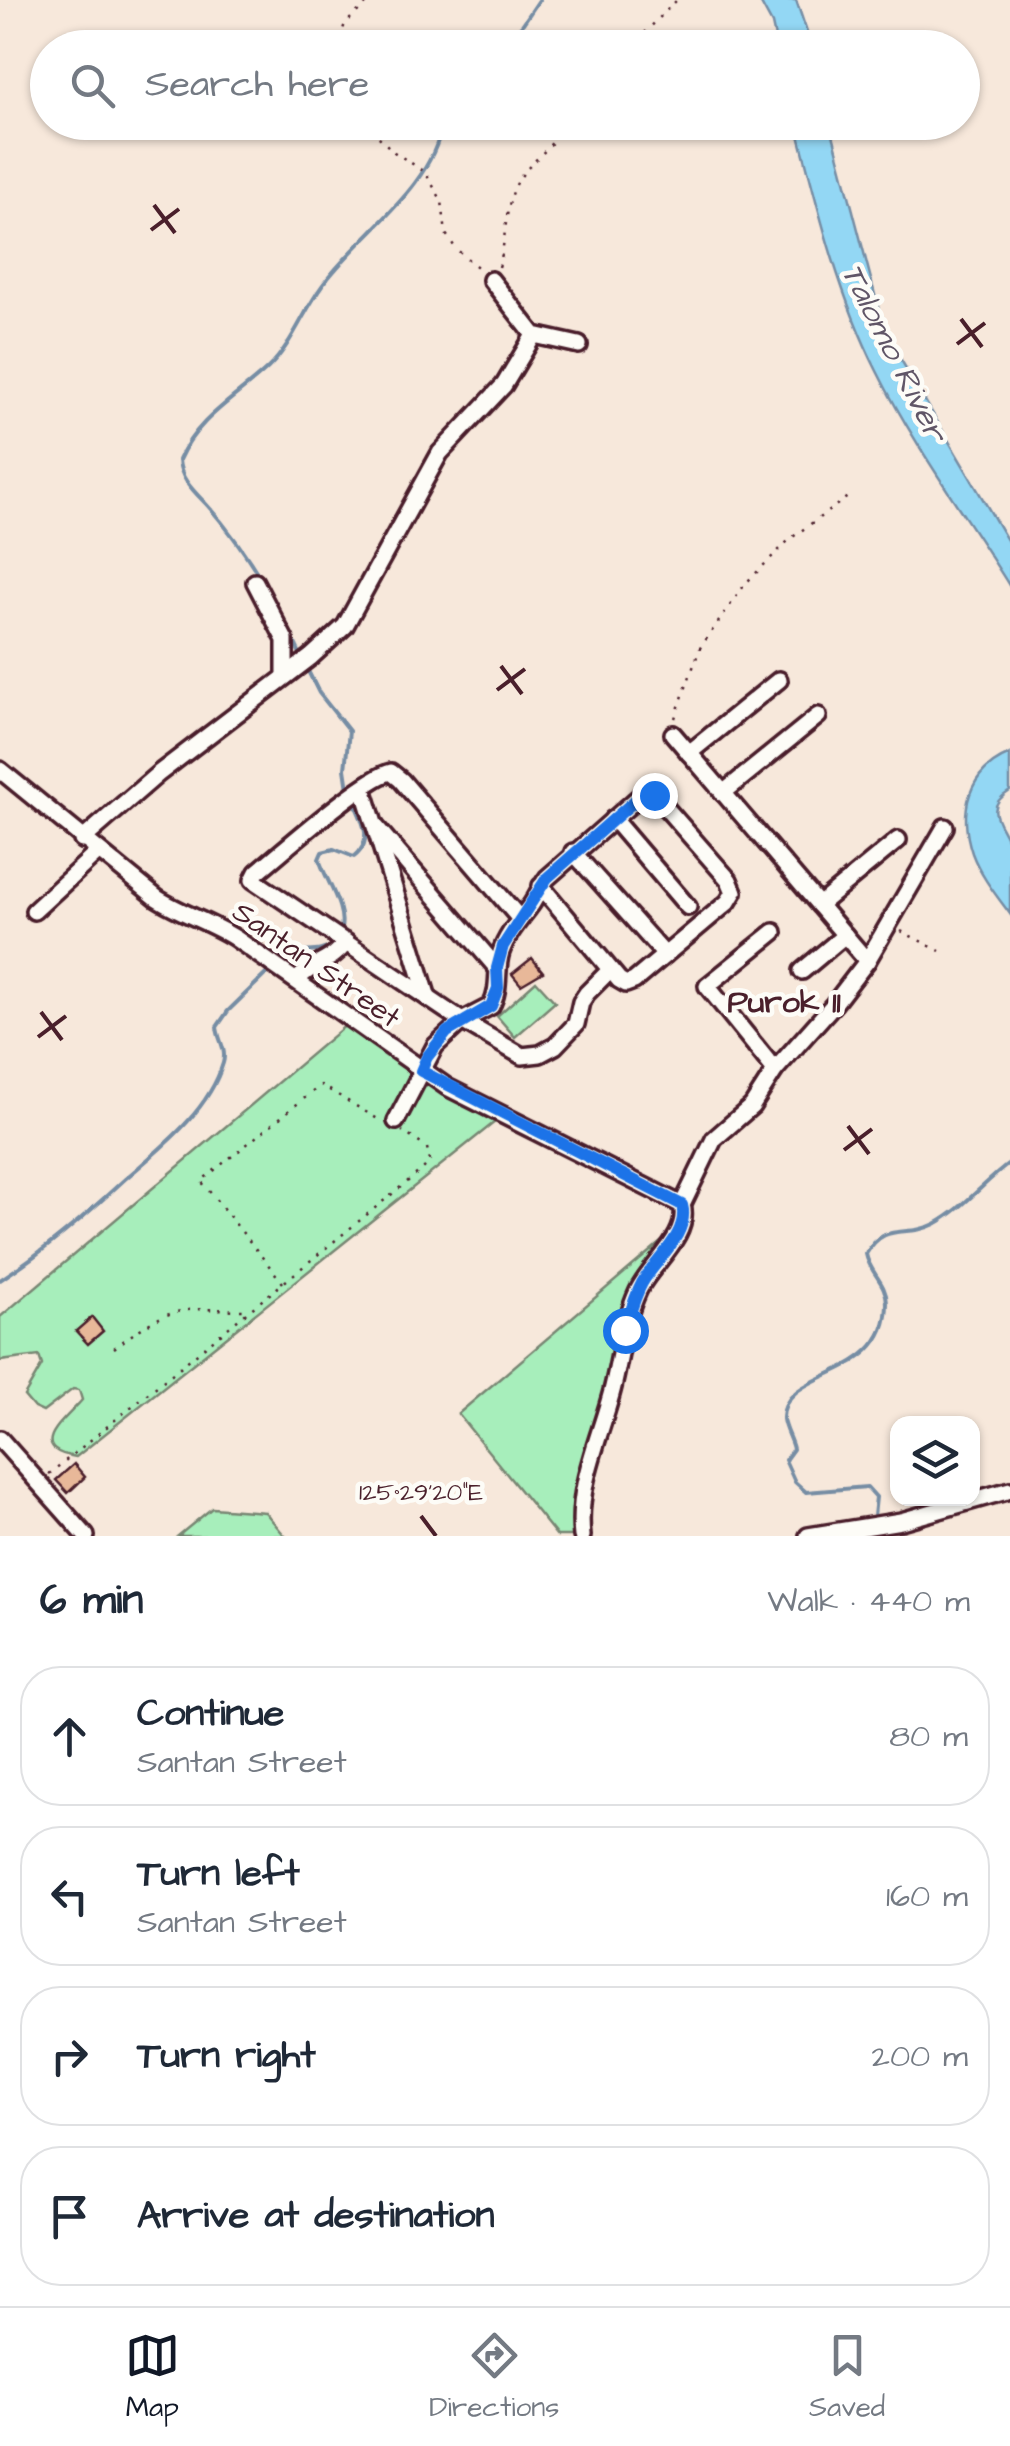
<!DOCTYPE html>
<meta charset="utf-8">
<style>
:root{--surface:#fff;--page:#f6f6f7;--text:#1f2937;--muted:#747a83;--line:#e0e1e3;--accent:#111827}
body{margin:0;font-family:"Architects Daughter",sans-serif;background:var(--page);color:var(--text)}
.controls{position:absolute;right:30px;bottom:30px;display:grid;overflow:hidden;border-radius:20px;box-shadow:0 2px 8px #0004}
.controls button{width:90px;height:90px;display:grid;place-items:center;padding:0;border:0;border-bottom:2px solid var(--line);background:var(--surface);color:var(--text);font:50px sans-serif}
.stop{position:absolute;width:30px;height:30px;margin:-22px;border:8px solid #1a73e8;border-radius:50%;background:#fff}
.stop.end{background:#1a73e8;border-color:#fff;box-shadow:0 2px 10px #0008}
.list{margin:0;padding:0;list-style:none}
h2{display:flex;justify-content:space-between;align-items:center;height:130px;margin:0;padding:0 40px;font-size:42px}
h2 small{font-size:32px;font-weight:400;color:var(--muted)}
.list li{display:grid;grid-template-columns:65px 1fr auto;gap:30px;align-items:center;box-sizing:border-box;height:140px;margin:0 20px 20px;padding:0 20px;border:2px solid var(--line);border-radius:40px}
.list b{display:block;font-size:38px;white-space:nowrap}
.list p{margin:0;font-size:32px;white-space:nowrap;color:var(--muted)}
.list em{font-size:32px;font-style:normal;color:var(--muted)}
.icon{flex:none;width:55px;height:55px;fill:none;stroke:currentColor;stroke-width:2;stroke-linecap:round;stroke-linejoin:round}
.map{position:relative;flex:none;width:1010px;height:1536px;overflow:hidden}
.search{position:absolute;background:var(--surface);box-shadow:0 2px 8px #0004;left:30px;right:30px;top:30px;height:110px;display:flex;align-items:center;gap:25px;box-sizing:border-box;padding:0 35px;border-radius:55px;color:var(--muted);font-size:38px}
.sheet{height:770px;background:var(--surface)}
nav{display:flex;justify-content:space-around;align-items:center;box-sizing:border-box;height:140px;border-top:2px solid var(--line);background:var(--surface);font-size:28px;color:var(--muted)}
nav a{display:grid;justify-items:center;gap:5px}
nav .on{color:var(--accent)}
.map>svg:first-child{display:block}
.green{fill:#a7eebb;stroke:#788673;stroke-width:2.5}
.water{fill:#93d7f4;stroke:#768da4;stroke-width:2.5}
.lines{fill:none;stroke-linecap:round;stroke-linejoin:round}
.stream{stroke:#768da4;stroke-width:4}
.building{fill:#e8b899;stroke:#4a1f2b;stroke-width:2.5}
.minor-casing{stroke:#4a1f2b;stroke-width:22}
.path{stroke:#4a1f2b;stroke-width:2.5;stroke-dasharray:2.5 8;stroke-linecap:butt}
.minor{stroke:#fdfcf7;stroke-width:15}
.route{stroke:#1a73e8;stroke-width:12}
.ticks{fill:none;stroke:#4a1f2b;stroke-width:4}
.labels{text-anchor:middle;stroke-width:9;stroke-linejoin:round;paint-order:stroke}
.street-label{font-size:30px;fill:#4a1f2b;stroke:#fdfcf7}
.water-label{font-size:32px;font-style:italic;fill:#605667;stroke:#fdfcf7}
.neighbourhood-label{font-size:32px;font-weight:bold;fill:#4a1f2b;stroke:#fdfcf7}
.ticks-label{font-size:25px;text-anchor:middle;fill:#4a1f2b;stroke:#fdfcf7;stroke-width:9;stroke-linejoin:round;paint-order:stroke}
</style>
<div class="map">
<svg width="1010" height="1536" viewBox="0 0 1010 1536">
<rect width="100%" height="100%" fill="#f7e8db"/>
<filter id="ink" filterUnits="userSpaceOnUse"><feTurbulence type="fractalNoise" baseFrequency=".01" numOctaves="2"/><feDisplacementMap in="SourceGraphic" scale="20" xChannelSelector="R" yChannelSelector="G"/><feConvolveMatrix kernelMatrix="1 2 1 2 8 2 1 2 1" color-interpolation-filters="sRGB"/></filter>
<g filter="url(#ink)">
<g class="green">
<polygon points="536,981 555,1002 515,1037 497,1016"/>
<path d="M347,1024L438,1092L495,1122L76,1457C24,1449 65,1420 82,1400L79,1390L73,1389L43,1412L34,1408L24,1396L42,1365L39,1356L0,1361V1317Z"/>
<polygon points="662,1241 624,1305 607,1383 576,1492 573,1536 557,1536 458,1414"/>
<polygon points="212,1508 265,1512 285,1536 178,1536"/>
</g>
<g class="water">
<polygon points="759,0 796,0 812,47 777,47 772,24"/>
<path d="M796,123H830L879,310L901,360L1010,545V587C966,516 914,446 877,371C838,294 817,206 796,123Z"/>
<path d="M1010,754V791C979,810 1006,826 1010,847C1010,867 1010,893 1010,914C996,895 980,875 972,853C958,811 968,771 1010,754Z"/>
</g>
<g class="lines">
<g class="stream">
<polyline points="497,48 522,25 539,0"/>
<path d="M301,656C276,601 247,549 207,505C194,491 180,479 179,460C197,418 236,398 268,368C292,345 303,312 322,286C362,231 430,192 443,122"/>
<polyline points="307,669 319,693 349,731 345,769 348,789"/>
<path d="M340,933C348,910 326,881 319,859L322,852L334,849L354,857C374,841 363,822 354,802"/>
<path d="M279,960C297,946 316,957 333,945"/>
<path d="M0,1280C46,1250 85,1216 125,1179C162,1147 208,1112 223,1063C227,1049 218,1040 217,1027L228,1011L268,972"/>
<path d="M874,1516L876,1497L867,1487L806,1492L795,1482L785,1460L793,1449C791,1439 784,1429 783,1419C781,1367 887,1383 887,1303C887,1283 869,1272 866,1254C886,1220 905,1239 935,1224C963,1209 984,1182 1010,1163"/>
<polyline points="873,1536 873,1534"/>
</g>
</g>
<g class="building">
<polygon points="532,958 543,972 521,985 512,974"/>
<polygon points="92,1317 103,1331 88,1344 76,1331"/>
<polygon points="74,1464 85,1477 68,1493 56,1480"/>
</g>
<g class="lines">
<defs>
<g id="minor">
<polyline points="491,280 534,335 579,345"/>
<polyline points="255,582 285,640 285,676"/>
<polyline points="673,734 867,961"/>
<polyline points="689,753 779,680"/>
<path d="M0,770L157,898C182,914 210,922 235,938L447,1087L682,1205C691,1235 650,1265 638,1291C624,1321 621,1355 613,1387C601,1436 576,1485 582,1536"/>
<polyline points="363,788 428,998"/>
<polyline points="723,793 818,716"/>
<polyline points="613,819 688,907"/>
<polyline points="376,827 497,968"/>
<polyline points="82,840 158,774 311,657 345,626 440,453 504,385 534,335"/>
<polyline points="573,852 665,955"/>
<polyline points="819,905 898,840"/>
<polyline points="34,911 98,852"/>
<path d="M520,919L401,780L391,772C366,777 283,851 257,872L253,880L462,1021L522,1056L540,1054L555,1046L576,1024L581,1002L587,993L610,970"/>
<polyline points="774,932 707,986 775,1070"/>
<polyline points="802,971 845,935"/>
<path d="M297,980C312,963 334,961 346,942"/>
<path d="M396,1121L435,1046L462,1021L491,1006C501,988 495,970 501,952C507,934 520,920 531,905C537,896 541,886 547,878L640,796L649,793L658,799L729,880L734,892L728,902L634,981L626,984L619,980L541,886"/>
<polyline points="682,1205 714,1139 752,1106 775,1070 834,1004 867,961 945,827"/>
<polyline points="0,1439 86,1536"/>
<polyline points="808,1536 901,1521 1010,1490"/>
</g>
</defs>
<use href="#minor" class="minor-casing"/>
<g class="path">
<polyline points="336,48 345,24 370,0"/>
<polyline points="630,48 677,0"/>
<polyline points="364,122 394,152 425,172 442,201 446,234 456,249 482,271"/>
<path d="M499,267C506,242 504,211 515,187C526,161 555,151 562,122"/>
<polyline points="675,718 700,648 746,583 790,539 849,496"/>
<polyline points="901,931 940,951"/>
<polyline points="283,1283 201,1181 321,1085 381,1121"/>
<path d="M114,1348C169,1306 177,1308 244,1310"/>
<polyline points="49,1474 424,1168 430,1161 427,1148 402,1131"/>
</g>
<use href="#minor" class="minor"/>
</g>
</g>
<g class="lines" filter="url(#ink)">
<path class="route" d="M625,1330C630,1314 634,1298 642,1283C655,1260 690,1234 682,1205L421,1071L427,1057L447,1032L491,1006L498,988L497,968L503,946L547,878L640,796L654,795"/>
</g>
<path class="ticks" d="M154,205L175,233M151,230L179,209M961,319L982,347M957,344L985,323M501,666L522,694M497,690L525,669M41,1012L62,1040M38,1037L66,1016M848,1126L869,1154M844,1150L872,1129M421,1516L436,1536"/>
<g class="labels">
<g class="street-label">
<text transform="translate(317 964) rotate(35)" y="10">Santan Street</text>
</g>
<g class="water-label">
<text transform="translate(895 352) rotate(63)" y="11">Talomo River</text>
</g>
<g class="neighbourhood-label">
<text x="784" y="1012">Purok 11</text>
</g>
</g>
<g class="ticks-label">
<text x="421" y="1500">125°29'20"E</text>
</g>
</svg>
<div class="controls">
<button><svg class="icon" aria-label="layers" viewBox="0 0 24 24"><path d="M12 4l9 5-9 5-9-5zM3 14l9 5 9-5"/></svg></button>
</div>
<div class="stop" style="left:625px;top:1330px"></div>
<div class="stop end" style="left:654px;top:795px"></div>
<div class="search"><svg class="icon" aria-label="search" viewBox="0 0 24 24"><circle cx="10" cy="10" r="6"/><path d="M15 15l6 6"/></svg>Search here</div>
</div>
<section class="sheet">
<h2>6 min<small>Walk · 440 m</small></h2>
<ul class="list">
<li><svg class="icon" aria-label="ahead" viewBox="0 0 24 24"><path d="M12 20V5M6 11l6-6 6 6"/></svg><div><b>Continue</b><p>Santan Street</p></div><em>80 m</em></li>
<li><svg class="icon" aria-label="left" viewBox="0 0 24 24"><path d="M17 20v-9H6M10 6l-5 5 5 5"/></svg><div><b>Turn left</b><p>Santan Street</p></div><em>160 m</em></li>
<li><svg class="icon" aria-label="right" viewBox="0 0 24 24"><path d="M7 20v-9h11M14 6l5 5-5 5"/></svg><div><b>Turn right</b></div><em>200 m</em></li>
<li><svg class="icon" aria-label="arrive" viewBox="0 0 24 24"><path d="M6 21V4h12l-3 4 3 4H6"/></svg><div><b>Arrive at destination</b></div></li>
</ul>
</section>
<nav>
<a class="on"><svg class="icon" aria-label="map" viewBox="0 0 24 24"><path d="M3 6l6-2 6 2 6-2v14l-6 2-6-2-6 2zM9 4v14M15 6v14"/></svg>Map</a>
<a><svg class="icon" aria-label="directions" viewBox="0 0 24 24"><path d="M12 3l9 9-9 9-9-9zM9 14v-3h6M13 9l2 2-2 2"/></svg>Directions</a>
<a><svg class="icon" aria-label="saved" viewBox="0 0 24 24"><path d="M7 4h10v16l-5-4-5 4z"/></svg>Saved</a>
</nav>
